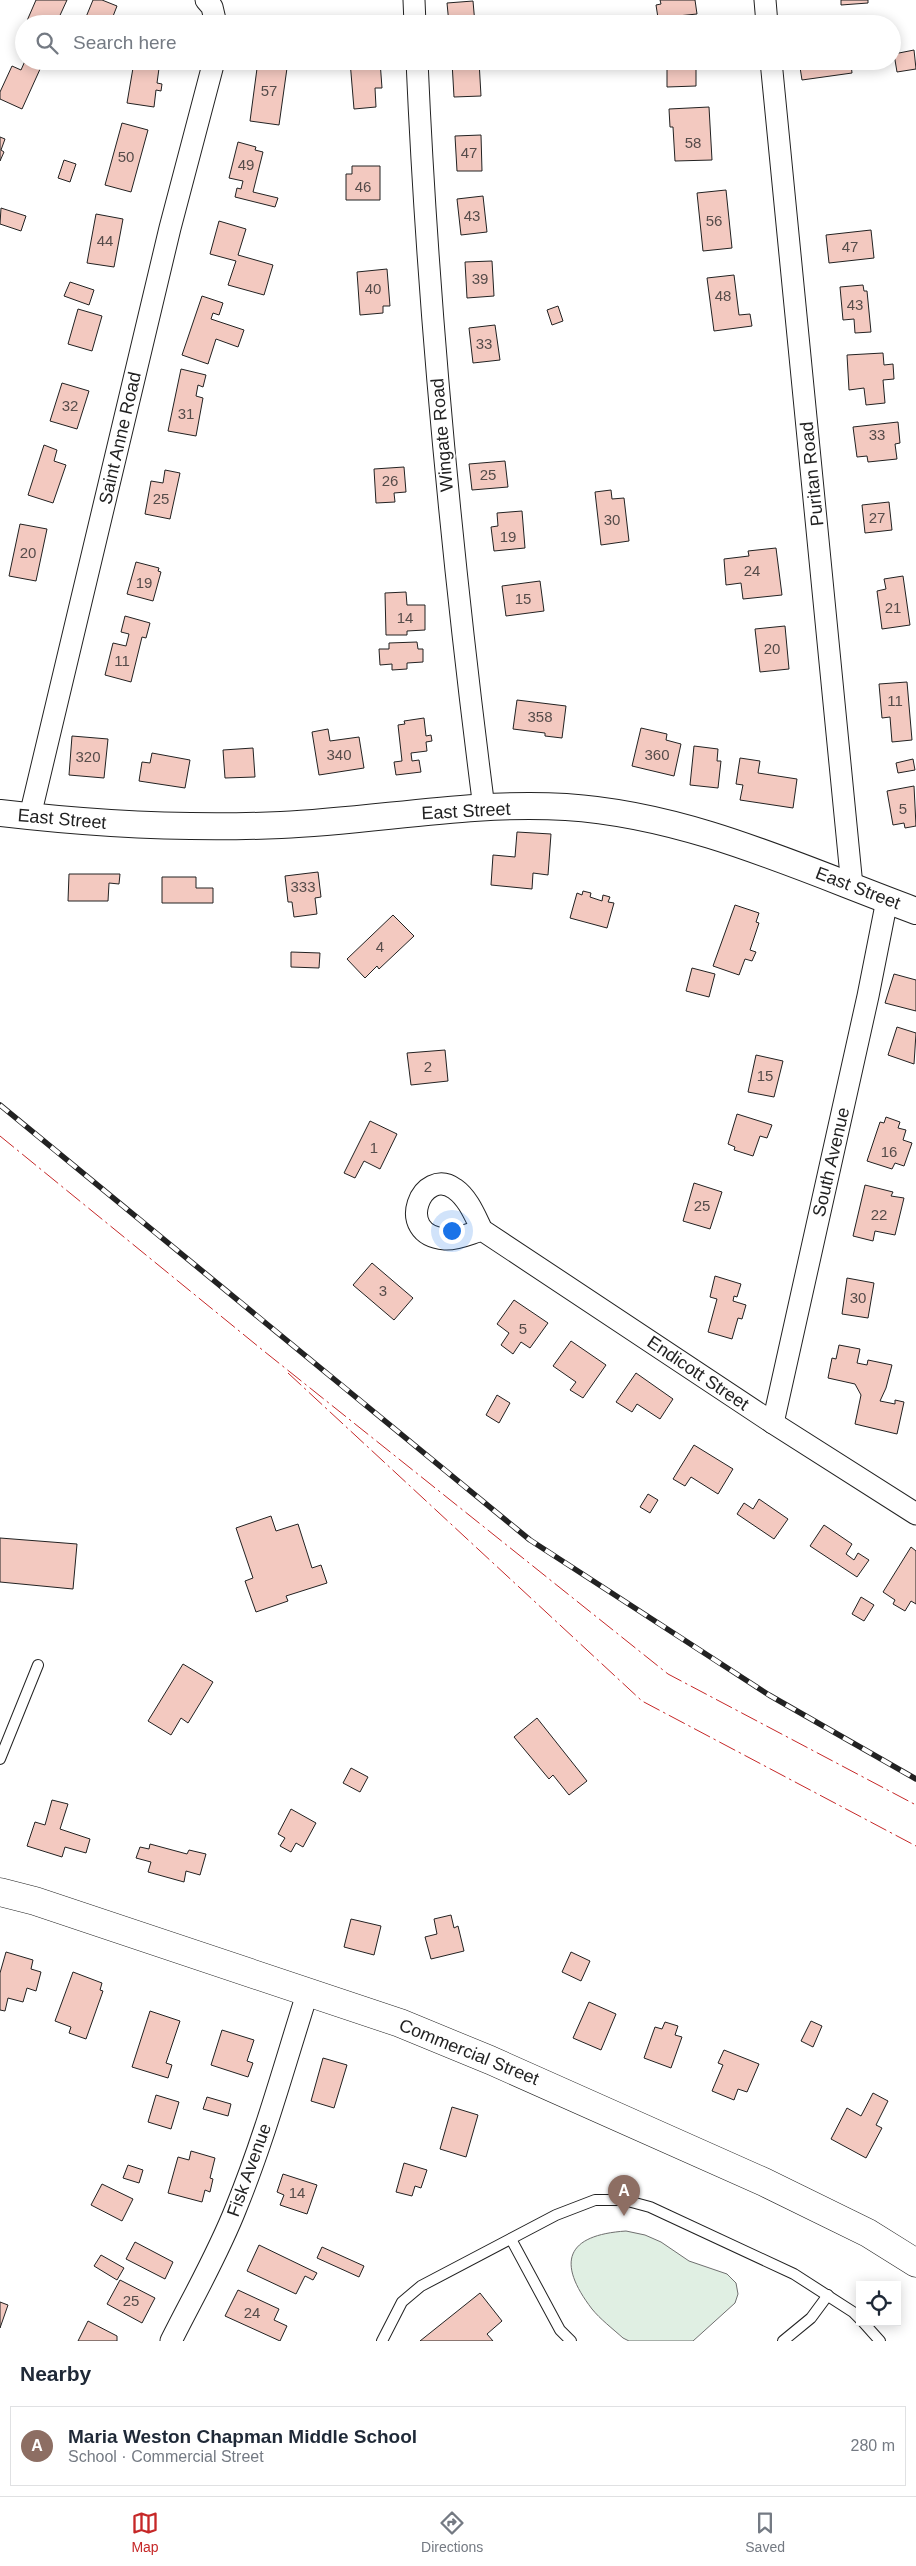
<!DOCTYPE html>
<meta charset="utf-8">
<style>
:root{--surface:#fff;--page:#f2f2f3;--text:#1f2937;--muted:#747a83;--line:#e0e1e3;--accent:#c62828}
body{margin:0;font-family:Helvetica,sans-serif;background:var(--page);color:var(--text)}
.controls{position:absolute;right:15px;bottom:15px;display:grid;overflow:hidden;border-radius:0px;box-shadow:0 2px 12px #0003}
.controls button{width:45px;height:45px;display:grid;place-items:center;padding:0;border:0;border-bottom:1px solid var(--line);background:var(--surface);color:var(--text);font:25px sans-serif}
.you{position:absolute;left:451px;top:1230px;width:18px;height:18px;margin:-12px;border:4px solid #fff;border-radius:50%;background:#1a73e8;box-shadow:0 0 0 8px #1a73e833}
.badge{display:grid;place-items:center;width:32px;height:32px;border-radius:50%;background:var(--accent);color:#fff;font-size:16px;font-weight:700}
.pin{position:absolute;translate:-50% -41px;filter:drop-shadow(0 1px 2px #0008)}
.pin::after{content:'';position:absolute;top:26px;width:18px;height:15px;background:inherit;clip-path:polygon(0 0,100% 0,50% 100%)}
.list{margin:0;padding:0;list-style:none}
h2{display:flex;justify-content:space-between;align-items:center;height:65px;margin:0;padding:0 20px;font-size:21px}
h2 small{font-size:16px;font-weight:400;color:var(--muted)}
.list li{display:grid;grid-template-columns:32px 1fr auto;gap:15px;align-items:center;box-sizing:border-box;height:80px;margin:0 10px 10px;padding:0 10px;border:1px solid var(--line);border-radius:0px}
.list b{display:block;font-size:19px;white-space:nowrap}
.list p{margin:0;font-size:16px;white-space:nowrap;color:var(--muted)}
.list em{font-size:16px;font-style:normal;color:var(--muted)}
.icon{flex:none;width:28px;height:28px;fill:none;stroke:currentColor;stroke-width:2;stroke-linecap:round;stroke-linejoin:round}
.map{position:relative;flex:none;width:916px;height:2341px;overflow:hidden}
.search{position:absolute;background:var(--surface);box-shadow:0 2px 12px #0003;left:15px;right:15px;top:15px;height:55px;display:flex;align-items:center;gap:12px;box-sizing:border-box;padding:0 18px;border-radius:28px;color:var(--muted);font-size:19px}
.sheet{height:155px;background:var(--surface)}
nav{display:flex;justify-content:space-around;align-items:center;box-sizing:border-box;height:70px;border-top:1px solid var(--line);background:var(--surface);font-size:14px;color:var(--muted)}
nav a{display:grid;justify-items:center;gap:2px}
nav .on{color:var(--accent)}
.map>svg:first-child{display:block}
.green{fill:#e0efe3;stroke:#6f6f6f}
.building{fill:#f3c9c0;stroke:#222}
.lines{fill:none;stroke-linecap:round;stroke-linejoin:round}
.service-casing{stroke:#222;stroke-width:12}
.minor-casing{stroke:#222;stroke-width:23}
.tertiary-casing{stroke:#222;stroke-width:28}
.secondary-casing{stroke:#222;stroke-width:29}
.service{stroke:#fff;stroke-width:10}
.minor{stroke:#fff;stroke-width:21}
.tertiary{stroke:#fff;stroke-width:26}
.secondary{stroke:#fff;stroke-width:28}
.rail-casing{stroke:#222;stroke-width:5.5}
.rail{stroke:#fff;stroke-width:4;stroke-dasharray:11;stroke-linecap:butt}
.power{stroke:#c62828;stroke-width:1;stroke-dasharray:18 4 2.5 4;stroke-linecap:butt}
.labels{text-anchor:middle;stroke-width:4;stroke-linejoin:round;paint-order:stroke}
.number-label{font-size:15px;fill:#564c4a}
.street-label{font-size:18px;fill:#222;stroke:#fff}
</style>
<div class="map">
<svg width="916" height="2341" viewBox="0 0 916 2341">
<rect width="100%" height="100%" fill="#fff"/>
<path class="green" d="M626,2231L645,2235L661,2242L689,2261L727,2274L736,2283L738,2294L735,2303L693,2341H629L623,2338C613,2329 600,2319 592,2309C556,2262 566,2235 626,2231Z"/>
<g class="building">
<polygon points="36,0 67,0 56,24 26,23"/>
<polygon points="93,0 102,0 117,6 110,24 103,24 86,17"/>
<polygon points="660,0 695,0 697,14 658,18 656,5 661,4"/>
<polygon points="841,0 868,0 868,3 841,5"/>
<polygon points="473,1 475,24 449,24 447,3"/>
<polygon points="345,17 370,18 370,24 345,24"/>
<polygon points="914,50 916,69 897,72 894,54"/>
<polygon points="25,61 51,61 47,69 41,67 22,109 0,99 0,92 12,66 21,70"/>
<polygon points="127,61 160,61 157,83 162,84 161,91 156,90 154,107 127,103 133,68 126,67"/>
<polygon points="258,61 288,61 279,125 250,121"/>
<polygon points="350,61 380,61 382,88 375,88 376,107 354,109"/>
<polygon points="479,61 481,96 454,97 452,62"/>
<polygon points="667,61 696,61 696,86 667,87"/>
<polygon points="799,61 842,61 843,65 851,64 852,73 802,80"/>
<polygon points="709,107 712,160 675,161 673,127 670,127 669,109"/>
<polygon points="122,123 148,130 131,192 105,185"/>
<polygon points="481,135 482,171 457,171 455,136"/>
<polygon points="0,137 5,139 1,150 4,152 0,161"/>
<polygon points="238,142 256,147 255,150 263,152 253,192 278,198 275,207 235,197 237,188 241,189 243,181 229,178"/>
<polygon points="64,160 76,164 70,182 58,178"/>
<polygon points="352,166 380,166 380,200 346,200 346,174 352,174"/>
<polygon points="726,190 732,248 703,251 697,193"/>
<polygon points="483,196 487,232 461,235 457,199"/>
<polygon points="1,208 26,216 21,231 0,224"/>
<polygon points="96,214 123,219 114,267 87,263"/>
<polygon points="219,221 246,229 238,255 273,265 264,295 228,285 236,261 210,254"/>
<polygon points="871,230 874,258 829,263 826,235"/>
<polygon points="492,261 494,296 467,298 465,262"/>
<polygon points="387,269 390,306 383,306 383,313 360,315 357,272"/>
<polygon points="734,275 739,315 750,314 752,326 714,331 707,278"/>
<polygon points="70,282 94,290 89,305 64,296"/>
<polygon points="863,285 864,291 867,291 871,332 855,333 854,319 843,320 840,287"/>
<polygon points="202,296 223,303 219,315 213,313 211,319 244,330 238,347 216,339 208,364 182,355"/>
<polygon points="558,306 563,321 552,325 547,310"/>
<polygon points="78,309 102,316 92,351 68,344"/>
<polygon points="495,325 500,360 473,363 469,328"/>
<polygon points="883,353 884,365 893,364 894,379 883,380 885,403 866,405 864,388 849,390 847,355"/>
<polygon points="181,369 206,375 203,387 198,385 196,396 203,398 196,436 168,431"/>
<polygon points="62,383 89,391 77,429 50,421"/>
<polygon points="898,422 900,443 895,444 897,459 868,462 867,456 857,457 853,427"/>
<polygon points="44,445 57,450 54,461 66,465 53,503 28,495"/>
<polygon points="505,461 508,487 472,490 469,464"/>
<polygon points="404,467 406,492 394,493 395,502 376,503 374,469"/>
<polygon points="165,470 180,473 170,519 145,514 151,481 163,483"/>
<polygon points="611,490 612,499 624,498 629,541 601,545 595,492"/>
<polygon points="889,502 892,530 865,533 862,505"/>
<polygon points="522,511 525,548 494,551 491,527 498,526 497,513"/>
<polygon points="20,524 47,529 36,581 9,576"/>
<polygon points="776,548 782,595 743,599 741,583 726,585 724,559 749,556 748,551"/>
<polygon points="136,562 159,568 158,571 161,572 153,601 127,594"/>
<polygon points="903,576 910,625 882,629 877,591 886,589 884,579"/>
<polygon points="540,581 544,611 506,616 502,586"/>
<polygon points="406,592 407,605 425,605 425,630 407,631 407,635 386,635 385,593"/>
<polygon points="125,616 150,623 146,638 142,637 131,682 105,675 113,643 126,646 129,634 121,632"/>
<polygon points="785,626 789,669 760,672 755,629"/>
<polygon points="417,642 418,649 423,649 423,662 407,663 407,669 392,670 392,664 380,665 379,649 389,649 389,643"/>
<polygon points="907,682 912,740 892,742 890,717 882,718 879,684"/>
<polygon points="517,700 566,706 562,738 545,736 545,733 513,729"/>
<polygon points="424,718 426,736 431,735 432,741 426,742 427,751 411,753 412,761 419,760 421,772 396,775 394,762 402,761 398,725 405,724 404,721"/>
<polygon points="641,728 667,734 666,740 681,744 674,776 632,766"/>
<polygon points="328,729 330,741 359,737 364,768 319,775 312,732"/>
<polygon points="72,736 108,739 104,778 69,775"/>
<polygon points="694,746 718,749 717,761 721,761 718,788 690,785"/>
<polygon points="253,748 255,777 225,778 223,750"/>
<polygon points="152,753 190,760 185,788 139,781 142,762 150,763"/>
<polygon points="740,758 760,761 758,773 797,779 793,808 740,800 743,785 736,784"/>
<polygon points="913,759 915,770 898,773 896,763"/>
<polygon points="914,786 916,826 905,828 904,823 893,825 887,791"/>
<polygon points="517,832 551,834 548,875 533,873 532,889 491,885 493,855 515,857"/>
<polygon points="318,872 321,897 315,898 317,914 294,917 292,902 288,902 285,876"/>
<polygon points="69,874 120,874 119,884 109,883 108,901 68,901"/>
<polygon points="162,877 196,877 196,888 213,888 213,903 162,903"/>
<polygon points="583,891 591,893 590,897 602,901 603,895 610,897 608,902 614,903 607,928 570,918 577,893 582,895"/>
<polygon points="735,905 759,913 756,922 759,923 750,950 756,952 752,961 745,959 739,975 713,966"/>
<polygon points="393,915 414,936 379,969 377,966 365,978 347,959"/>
<polygon points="291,952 320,953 319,968 291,967"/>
<polygon points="692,968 715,974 709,997 686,991"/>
<polygon points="894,974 916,980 916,1011 885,1003"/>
<polygon points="897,1027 916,1033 914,1064 888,1055"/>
<polygon points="445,1050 448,1081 411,1085 407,1053"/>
<polygon points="756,1055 783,1061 774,1097 748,1092"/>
<polygon points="737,1114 772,1125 767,1138 760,1136 753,1156 734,1150 735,1147 728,1144"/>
<polygon points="886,1117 900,1122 898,1128 906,1130 903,1140 912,1143 904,1166 895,1163 892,1169 867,1161 880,1122 884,1123"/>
<polygon points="370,1121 397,1134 380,1169 364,1161 355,1178 344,1173"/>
<polygon points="694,1183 722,1192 710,1229 683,1221"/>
<polygon points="865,1185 893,1192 891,1196 904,1198 895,1235 875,1231 873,1241 853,1236"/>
<polygon points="372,1263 413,1298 394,1320 353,1285"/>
<polygon points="715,1276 741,1284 737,1297 734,1296 733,1301 746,1305 742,1319 738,1318 732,1339 708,1332 717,1299 710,1297"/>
<polygon points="847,1278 874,1283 868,1318 842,1314"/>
<polygon points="514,1300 548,1323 530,1348 521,1342 513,1354 501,1345 509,1333 497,1324"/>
<polygon points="571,1341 606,1365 583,1398 570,1390 576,1382 553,1366"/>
<polygon points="839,1345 860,1349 857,1363 867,1365 868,1360 892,1365 886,1388 880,1401 895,1404 895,1400 904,1402 897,1434 855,1424 861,1395 855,1384 828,1378 832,1358 836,1359"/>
<polygon points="636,1373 673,1399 660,1419 637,1404 632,1412 616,1402"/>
<polygon points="497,1395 510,1403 499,1423 486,1415"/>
<polygon points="694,1445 733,1469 718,1494 691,1477 685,1486 673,1479"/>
<polygon points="648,1494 658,1500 650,1513 640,1507"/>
<polygon points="759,1499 788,1519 774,1539 737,1514 744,1503 753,1509"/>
<polygon points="271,1516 276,1531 298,1524 312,1568 321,1565 327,1583 286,1596 288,1601 256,1612 245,1581 253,1578 236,1528"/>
<polygon points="824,1525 852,1544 846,1554 854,1560 858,1553 869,1560 857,1577 810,1546"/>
<polygon points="0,1538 77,1544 73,1589 0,1582"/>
<polygon points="911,1547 916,1551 916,1604 911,1601 905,1611 893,1604 895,1600 883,1592"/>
<polygon points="861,1597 874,1605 864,1621 852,1614"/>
<polygon points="183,1664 213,1682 188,1723 181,1718 171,1735 148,1721"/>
<polygon points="537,1718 587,1781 569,1795 553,1775 549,1779 514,1737"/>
<polygon points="351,1768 368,1777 360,1792 343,1783"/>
<polygon points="52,1800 68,1804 60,1829 90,1839 86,1853 65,1847 62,1857 27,1846 35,1822 45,1825"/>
<polygon points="291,1809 316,1823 303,1847 296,1843 291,1852 280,1846 285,1838 278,1834"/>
<polygon points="150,1844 187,1854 189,1850 206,1854 200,1875 186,1871 184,1882 148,1872 151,1862 136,1858 140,1847 149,1849"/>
<polygon points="451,1915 454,1928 458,1926 464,1951 431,1959 425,1937 437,1934 434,1919"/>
<polygon points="351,1919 381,1926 374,1955 344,1947"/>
<polygon points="6,1952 33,1960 31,1969 41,1972 36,1991 27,1988 23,2002 8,1998 5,2011 0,2010 0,1973"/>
<polygon points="571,1952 590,1961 581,1981 562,1972"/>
<polygon points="73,1972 102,1983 100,1990 103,1991 86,2039 69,2033 71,2027 55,2021"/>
<polygon points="589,2002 616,2014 601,2050 573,2038"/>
<polygon points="150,2011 180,2021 166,2063 172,2065 168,2078 132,2067"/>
<polygon points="811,2021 822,2026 813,2047 801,2041"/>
<polygon points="665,2022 678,2026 675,2035 682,2037 671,2068 644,2058 655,2027 662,2029"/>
<polygon points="222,2030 254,2040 247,2061 253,2063 248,2077 211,2065"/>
<polygon points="724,2050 759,2064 747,2092 738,2089 734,2100 712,2091 723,2065 718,2063"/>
<polygon points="323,2058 347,2065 334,2108 311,2101"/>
<polygon points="873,2093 888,2101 876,2125 882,2128 866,2158 831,2139 847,2108 861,2116"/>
<polygon points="156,2095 179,2102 171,2129 148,2122"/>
<polygon points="207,2097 231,2104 228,2116 203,2109"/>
<polygon points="452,2107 478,2115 466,2157 440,2149"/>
<polygon points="191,2151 215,2158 210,2178 213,2179 210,2192 205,2190 202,2202 168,2193 178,2157 189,2160"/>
<polygon points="404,2163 427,2170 421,2188 415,2186 412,2196 396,2192"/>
<polygon points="128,2165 143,2170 139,2183 123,2178"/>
<polygon points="283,2174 317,2185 307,2214 280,2205 284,2195 277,2192"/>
<polygon points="102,2184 133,2199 122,2221 91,2205"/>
<polygon points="135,2242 173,2262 165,2279 126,2259"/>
<polygon points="259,2245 317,2273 313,2280 305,2276 296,2294 247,2271"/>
<polygon points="322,2247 364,2266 359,2277 317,2258"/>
<polygon points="101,2255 124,2268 117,2280 94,2266"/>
<polygon points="120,2280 155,2298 142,2323 107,2304"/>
<polygon points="238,2290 279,2309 274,2320 287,2326 280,2341 225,2316"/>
<polygon points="480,2293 502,2321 487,2334 493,2341 420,2341"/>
<polygon points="0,2302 8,2305 0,2328"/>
<polygon points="88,2321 117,2336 117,2341 78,2341"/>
</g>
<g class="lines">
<defs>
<g id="service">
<polyline points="0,1759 38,1665"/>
<polyline points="511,2239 560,2330 571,2341"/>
<polyline points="863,2322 880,2341"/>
<polyline points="382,2341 402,2302 421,2286 556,2215 595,2200 624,2200 650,2207 794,2274 853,2312 860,2319"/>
<polyline points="783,2341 811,2318 828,2295"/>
</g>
<g id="minor">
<polyline points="206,0 212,7 216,24"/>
<polyline points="414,0 415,24"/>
<polyline points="765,0 767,24"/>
<path d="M417,61C428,311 452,560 484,808"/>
<polyline points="771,61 852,886"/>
<polyline points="30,816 170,228 214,61"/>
<path d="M482,1230C471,1233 457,1240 445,1239C393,1235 422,1165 455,1189C468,1198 475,1216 482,1230L773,1423L916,1514"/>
<polyline points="773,1423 868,996 887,900"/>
<path d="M171,2341C193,2297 218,2254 236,2208C265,2137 285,2063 308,1991"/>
</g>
<path id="tertiary" d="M0,813C93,824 187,829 281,825C376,821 471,801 566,807C690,815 802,869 916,911"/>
<polyline id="secondary" points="0,1892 35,1901 400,2023 490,2060 764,2182 868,2233 916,2263"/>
</defs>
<use href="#service" class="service-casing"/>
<use href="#minor" class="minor-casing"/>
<use href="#tertiary" class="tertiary-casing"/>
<use href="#secondary" class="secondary-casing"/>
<use href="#service" class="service"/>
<use href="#minor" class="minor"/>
<use href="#tertiary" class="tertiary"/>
<use href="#secondary" class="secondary"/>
<defs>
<polyline id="rail" points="0,1105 530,1540 769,1695 916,1779"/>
</defs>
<use href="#rail" class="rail-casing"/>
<use href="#rail" class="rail"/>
<g class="power">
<polyline points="0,1136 265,1352 668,1674 916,1805"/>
<polyline points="288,1373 642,1701 916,1846"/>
</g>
</g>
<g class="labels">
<g class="number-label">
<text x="269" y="96">57</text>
<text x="693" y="148">58</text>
<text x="469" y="158">47</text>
<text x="126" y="162">50</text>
<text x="246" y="170">49</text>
<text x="363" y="192">46</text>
<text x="472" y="221">43</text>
<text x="714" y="226">56</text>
<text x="105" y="246">44</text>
<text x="850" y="252">47</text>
<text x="480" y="284">39</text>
<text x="373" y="294">40</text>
<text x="723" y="301">48</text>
<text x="855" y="310">43</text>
<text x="484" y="349">33</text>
<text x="70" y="411">32</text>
<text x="186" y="419">31</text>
<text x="877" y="440">33</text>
<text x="488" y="480">25</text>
<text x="390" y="486">26</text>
<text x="161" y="504">25</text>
<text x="877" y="523">27</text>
<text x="612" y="525">30</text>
<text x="508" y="542">19</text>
<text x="28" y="558">20</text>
<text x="752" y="576">24</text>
<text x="144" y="588">19</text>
<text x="523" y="604">15</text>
<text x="893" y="613">21</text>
<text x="405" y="623">14</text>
<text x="772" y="654">20</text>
<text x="122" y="666">11</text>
<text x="895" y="706">11</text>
<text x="540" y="722">358</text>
<text x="339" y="760">340</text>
<text x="657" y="760">360</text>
<text x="88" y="762">320</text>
<text x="903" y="814">5</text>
<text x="303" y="892">333</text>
<text x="380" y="952">4</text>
<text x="428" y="1072">2</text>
<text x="765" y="1081">15</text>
<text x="374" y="1153">1</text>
<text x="889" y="1157">16</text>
<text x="702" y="1211">25</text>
<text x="879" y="1220">22</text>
<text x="383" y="1296">3</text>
<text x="858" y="1303">30</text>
<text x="523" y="1334">5</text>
<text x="297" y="2198">14</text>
<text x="131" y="2306">25</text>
<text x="252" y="2318">24</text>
</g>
<g class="street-label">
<text transform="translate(442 435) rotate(-95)" y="6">Wingate Road</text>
<text transform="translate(120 438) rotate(-77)" y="6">Saint Anne Road</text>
<text transform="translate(812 474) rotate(-96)" y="6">Puritan Road</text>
<text transform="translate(466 811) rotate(-3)" y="6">East Street</text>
<text transform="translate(62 819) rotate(5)" y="6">East Street</text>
<text transform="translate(858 888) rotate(21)" y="6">East Street</text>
<text transform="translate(831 1162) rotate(-77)" y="6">South Avenue</text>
<text transform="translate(698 1373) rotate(34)" y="6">Endicott Street</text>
<text transform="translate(469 2052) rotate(22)" y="6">Commercial Street</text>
<text transform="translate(249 2170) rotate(-70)" y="6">Fisk Avenue</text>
</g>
</g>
</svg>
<div class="controls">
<button><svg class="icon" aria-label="locate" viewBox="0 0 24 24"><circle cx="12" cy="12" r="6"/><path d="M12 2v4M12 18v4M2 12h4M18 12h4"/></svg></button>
</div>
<div class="you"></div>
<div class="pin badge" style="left:624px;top:2216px;background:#8d6e63">A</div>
<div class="search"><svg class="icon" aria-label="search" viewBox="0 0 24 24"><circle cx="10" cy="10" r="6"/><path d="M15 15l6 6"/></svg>Search here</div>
</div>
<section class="sheet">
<h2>Nearby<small></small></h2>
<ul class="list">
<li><span class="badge" style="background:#8d6e63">A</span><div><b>Maria Weston Chapman Middle School</b><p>School · Commercial Street</p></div><em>280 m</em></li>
</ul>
</section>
<nav>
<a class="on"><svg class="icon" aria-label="map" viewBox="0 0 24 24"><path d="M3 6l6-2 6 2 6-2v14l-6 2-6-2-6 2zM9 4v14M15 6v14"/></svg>Map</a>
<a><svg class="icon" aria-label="directions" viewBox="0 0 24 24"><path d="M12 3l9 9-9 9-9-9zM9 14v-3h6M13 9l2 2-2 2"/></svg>Directions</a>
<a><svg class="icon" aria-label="saved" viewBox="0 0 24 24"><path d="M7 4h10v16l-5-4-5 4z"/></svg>Saved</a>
</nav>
